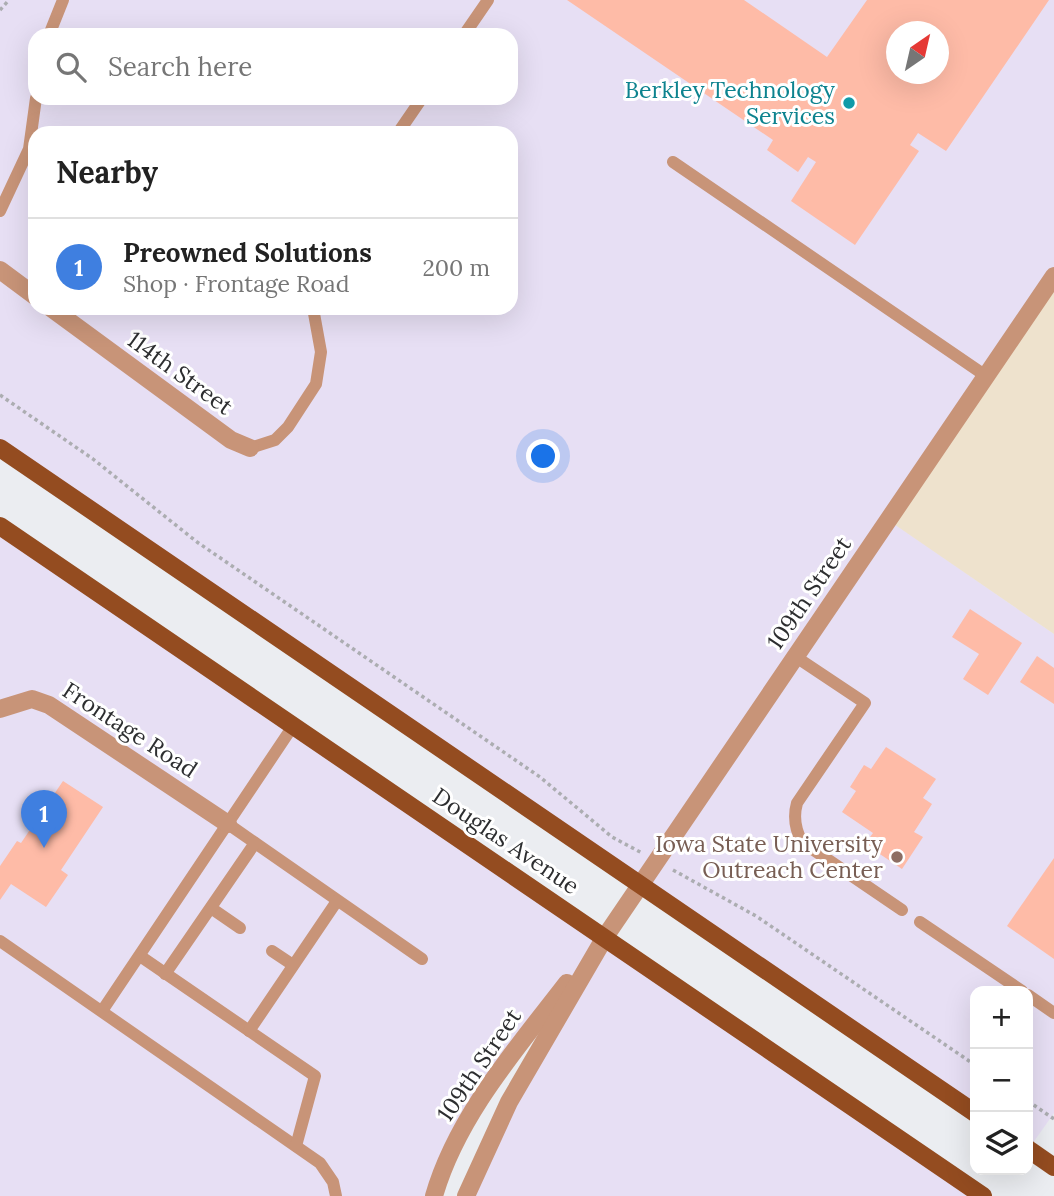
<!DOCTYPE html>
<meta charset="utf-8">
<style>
:root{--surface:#fff;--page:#f2f2f2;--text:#222;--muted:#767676;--line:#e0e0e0;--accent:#b45309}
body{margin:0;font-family:Lora,serif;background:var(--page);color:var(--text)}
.controls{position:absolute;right:21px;bottom:21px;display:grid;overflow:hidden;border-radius:14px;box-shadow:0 7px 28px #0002}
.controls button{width:63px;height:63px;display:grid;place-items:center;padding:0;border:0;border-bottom:2px solid var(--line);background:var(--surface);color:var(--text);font:35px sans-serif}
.compass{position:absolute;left:886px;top:21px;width:63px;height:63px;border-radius:50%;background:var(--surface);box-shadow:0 7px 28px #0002;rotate:34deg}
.you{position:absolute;left:544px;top:457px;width:24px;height:24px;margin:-18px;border:5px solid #fff;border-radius:50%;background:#1a73e8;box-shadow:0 0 0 10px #1a73e833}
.badge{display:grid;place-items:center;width:46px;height:46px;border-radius:50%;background:var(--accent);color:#fff;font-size:23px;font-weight:700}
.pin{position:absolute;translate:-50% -58px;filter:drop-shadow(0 2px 4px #0008)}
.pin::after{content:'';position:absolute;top:37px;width:24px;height:21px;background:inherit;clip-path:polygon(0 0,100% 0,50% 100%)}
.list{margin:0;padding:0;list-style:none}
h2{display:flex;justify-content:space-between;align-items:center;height:91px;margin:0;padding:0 28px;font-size:30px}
h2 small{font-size:23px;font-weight:400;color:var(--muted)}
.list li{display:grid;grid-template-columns:46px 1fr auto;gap:21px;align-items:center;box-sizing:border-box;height:98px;padding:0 28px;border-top:2px solid var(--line)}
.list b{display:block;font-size:26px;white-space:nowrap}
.list p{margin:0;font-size:23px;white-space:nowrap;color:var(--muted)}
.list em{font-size:23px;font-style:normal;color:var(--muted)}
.icon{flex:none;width:38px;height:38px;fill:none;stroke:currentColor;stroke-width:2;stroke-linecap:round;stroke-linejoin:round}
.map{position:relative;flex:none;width:1054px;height:1196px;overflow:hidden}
.search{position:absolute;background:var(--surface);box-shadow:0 7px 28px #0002;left:28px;top:28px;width:490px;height:77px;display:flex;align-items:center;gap:18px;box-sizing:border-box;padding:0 24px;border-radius:21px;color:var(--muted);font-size:26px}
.panel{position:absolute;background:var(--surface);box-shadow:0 7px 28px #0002;left:28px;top:126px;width:490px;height:189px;border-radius:21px}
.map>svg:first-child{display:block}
.commercial{fill:#e7dff4;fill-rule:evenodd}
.industrial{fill:#eee2cd}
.building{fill:#febba7;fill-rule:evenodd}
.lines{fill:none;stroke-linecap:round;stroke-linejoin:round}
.path{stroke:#acadb1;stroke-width:3.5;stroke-dasharray:3.5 3.5;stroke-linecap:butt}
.lane{stroke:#c89478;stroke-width:12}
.street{stroke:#c89478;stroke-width:18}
.primary{stroke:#944c20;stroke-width:18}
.culture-dot{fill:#0f9aa8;stroke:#fff;stroke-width:2.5}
.education-dot{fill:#8d6e63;stroke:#fff;stroke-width:2.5}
.labels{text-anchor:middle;stroke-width:6;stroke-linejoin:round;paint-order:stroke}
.culture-label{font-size:23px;fill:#0d838f;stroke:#fff;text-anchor:end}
.street-label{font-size:23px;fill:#2d2e30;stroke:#fff}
.education-label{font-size:23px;fill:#785e54;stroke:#fff;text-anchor:end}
</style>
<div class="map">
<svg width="1054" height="1196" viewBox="0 0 1054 1196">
<rect width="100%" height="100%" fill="#ebedf1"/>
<g class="commercial">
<path d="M0,0H1054V276L889,520L1054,634V1113L1028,1150V991H975V1113L0,448ZM897,32H939V74H897ZM35,35H511V98H35ZM35,133H511V308H35Z"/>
<polygon points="0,526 983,1196 466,1196 601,943 488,1088 434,1196 0,1196"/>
</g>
<polygon class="industrial" points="1054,276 1054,634 888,520"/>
<g class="building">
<path d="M567,0H744L827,57L867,0H1049L946,151L918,133L910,145L919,151L855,245L791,201L816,162L808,157L798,172L767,150L773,140ZM897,32H939V74H897Z"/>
<polygon points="970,609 1022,643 988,695 963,679 979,654 952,637"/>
<polygon points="1037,656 1054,668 1054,704 1020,682"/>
<polygon points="886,747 936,779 923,798 932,804 914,832 923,837 902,869 865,844 873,833 842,812 856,791 850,787 864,765 871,769"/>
<polygon points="63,781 103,807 61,870 68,875 46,907 11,884 0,900 0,866 17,841 21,843"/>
<polygon points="1054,858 1054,959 1007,926"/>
</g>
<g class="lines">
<g class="path">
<polyline points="0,10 9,0"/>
<polyline points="0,395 93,459 197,542 540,777 612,837 642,853"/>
<polyline points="673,870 756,916 975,1065"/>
<polyline points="1028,1101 1054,1119"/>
</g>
<g class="lane">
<polyline points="49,35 63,0"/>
<polyline points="464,35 488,0"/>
<polyline points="398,133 422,98"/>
<polyline points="673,162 986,376"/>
<polyline points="0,211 29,149 36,98"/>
<polyline points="250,448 275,440 288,427 316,384 321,352 313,308"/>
<path d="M796,657L865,703L797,803C793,817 795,829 802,842L902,910"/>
<polyline points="228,824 422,959"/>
<polyline points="211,908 240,928"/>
<polyline points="920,922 1022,991"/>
<polyline points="0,941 320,1163 333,1182 336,1196"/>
<polyline points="272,951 293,965"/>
<polyline points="140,956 315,1076 296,1146"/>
<polyline points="165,974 255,843"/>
<polyline points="1028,995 1054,1013"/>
<polyline points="102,1011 293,726"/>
<polyline points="249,1031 337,901"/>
</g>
<g class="street">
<polyline points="0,270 35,296"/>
<polyline points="51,308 231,440 250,448"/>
<polyline points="0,709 32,699 49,705 228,824"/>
<path d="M434,1196C457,1116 517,1048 567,983"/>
<polyline points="466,1196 509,1102 605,937 1054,276"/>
</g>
<g class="primary">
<polyline points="0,448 975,1113"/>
<polyline points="0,526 983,1196"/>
<polyline points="1028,1149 1054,1167"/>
</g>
</g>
<circle class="culture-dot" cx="849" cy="103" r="7"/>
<circle class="education-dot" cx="897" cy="857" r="7"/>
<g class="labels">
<g class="culture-label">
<text x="835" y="98">Berkley Technology<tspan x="835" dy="26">Services</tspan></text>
</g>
<g class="street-label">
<text transform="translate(180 373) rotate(36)" y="8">114th Street</text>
<text transform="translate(809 593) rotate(-56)" y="8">109th Street</text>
<text transform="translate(130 730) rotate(33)" y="8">Frontage Road</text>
<text transform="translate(506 841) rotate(34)" y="8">Douglas Avenue</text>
<text transform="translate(479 1065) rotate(-56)" y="8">109th Street</text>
</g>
<g class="education-label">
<text x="883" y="852">Iowa State University<tspan x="883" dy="26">Outreach Center</tspan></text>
</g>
</g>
</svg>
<div class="controls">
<button>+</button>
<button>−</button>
<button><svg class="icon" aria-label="layers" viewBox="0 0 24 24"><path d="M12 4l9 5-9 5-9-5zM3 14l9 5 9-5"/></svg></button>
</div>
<svg class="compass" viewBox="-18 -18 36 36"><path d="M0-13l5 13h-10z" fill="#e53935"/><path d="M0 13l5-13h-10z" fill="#767676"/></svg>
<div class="you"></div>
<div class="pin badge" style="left:44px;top:848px;background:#3f7fe0">1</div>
<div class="search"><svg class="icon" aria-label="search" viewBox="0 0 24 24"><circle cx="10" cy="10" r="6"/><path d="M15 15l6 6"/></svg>Search here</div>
<section class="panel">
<h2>Nearby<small></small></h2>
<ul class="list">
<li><span class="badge" style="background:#3f7fe0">1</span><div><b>Preowned Solutions</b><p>Shop · Frontage Road</p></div><em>200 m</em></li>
</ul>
</section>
</div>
